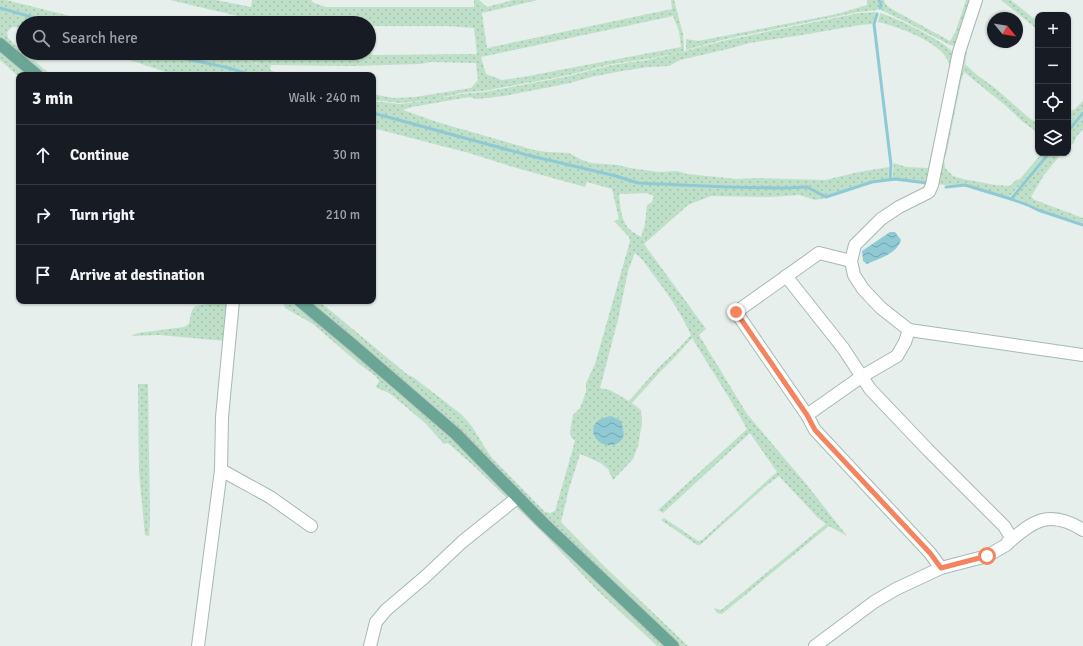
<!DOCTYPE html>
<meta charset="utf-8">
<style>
:root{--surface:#171b24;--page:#242831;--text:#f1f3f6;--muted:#9ea1a6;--line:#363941}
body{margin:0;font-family:Signika,sans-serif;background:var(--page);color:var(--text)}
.controls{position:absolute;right:12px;top:12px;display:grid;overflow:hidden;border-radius:8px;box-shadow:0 1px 3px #0004}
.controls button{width:36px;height:36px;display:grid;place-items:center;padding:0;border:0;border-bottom:1px solid var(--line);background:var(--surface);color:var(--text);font:20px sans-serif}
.compass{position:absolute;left:987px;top:12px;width:36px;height:36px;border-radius:50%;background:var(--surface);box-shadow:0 1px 3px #0004;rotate:120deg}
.stop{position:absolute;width:12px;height:12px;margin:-9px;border:3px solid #f4845f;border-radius:50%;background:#fff}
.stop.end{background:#f4845f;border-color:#fff;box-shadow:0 1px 4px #0008}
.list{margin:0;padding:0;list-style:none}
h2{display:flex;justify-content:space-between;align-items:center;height:52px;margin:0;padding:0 16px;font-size:17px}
h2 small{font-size:13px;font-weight:400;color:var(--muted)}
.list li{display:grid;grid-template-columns:26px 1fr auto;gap:12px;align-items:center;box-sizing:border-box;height:60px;padding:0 16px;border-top:1px solid var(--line)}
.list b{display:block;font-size:15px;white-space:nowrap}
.list em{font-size:13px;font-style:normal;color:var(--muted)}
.icon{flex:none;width:22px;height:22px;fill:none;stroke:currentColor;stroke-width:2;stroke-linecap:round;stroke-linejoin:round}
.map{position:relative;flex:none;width:1083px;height:646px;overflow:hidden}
.search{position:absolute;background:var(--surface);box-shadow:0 1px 3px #0004;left:16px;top:16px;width:360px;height:44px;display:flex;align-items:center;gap:10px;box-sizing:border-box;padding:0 14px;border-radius:22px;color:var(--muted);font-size:15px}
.panel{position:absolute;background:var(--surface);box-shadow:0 1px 3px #0004;left:16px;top:72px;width:360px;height:232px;border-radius:8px}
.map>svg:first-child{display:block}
.grass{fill:url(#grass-dots);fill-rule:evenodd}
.water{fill:url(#water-waves)}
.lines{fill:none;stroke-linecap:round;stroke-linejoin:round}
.stream{stroke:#8ec9d4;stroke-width:3}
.minor-casing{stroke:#a8b8b2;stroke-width:14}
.major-casing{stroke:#c2cac8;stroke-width:14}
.minor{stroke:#fff;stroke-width:12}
.major{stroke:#6aa596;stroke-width:12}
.route{stroke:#f4845f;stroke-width:5}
</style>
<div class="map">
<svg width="1083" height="646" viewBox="0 0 1083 646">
<defs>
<pattern id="grass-dots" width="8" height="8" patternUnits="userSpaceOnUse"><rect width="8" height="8" fill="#bfe0c8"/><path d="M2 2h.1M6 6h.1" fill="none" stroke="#a4c1ad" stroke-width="1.8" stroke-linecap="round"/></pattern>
<pattern id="water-waves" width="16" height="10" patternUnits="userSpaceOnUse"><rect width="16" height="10" fill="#8ec9d4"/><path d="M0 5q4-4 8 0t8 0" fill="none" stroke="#74a5ad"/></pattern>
</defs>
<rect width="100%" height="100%" fill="#e6efeb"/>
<g class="grass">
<polygon points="0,0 6,0 98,23 54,23 0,7"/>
<path d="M170,0H216L251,7L252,0H311L314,3L326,7H474V0H479L487,7L513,0H538L482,13L487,48L672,9L671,0H674L683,34L684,51L675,54L647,59L612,64L565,76L483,91L461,93L432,100L400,103L373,100V94L393,98L415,97L471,88L478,80L476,63L430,62L421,64L352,66L271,65L270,70L282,75H253L229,67L162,53H219L250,61L264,67L250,60L229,55L231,53L254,54V53H369V51L373,55L477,54L474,28L448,26H369V23H251L250,21L246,18ZM673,16L679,31L681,47L523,77L502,80L486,74L481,57Z"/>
<polygon points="867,0 878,0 880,6 877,10 859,12 726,39 686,50 686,39 698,41 837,14 867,5"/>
<path d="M881,0H884C885,6 892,9 897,12L950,41L955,33L966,0H973L955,46L950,45L908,23L881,10L882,6Z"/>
<polygon points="977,0 983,0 968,45 965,64 977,75 995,88 1029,118 1038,124 1038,133 1023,122 1006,106 964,72 961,81 947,151 944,160 945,168 953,176 963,179 995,185 1010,186 1016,180 1020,179 1042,153 1047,153 1009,198 965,184 945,185 937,184 939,167"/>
<polygon points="1001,0 1011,0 1038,22 1038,30"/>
<polygon points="0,9 48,23 23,23 23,28 12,27 7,32 8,38 23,52 23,53 25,53 51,75 44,75 0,37"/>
<polygon points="876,12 872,24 860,25 796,36 749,43 732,48 680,60 669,66 648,67 622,71 591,77 570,83 504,96 477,99 469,97 412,107 403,110 437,122 534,150 547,152 569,153 582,160 590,163 618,165 630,168 658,172 677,171 687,174 737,179 757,178 825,180 859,172 889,167 888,179 871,182 826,196 807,186 783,187 727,186 638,182 616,176 527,155 373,112 373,101 400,104 432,100 461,94 484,92 565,77 612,65 647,60 675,54 696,48 727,40 859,13"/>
<path d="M880,13C895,17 947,42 954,54L927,182L892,178L894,163L906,167L928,168L950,68C949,64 948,60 945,56C934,40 896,26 878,22Z"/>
<polygon points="0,50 30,75 19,75 19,77 0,60"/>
<polygon points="108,53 154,53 229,69 248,75 175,75"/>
<polygon points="1083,101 1083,111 1068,128 1068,112 1075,109"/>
<path d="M373,114L527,156L615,177L638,184L727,188L783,189L806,188L826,198L815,200L809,198L799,195L771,197L711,196L688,205L644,244L706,329L699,335L747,414L807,485L847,536L829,526L722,614L717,613L714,608L721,610L826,524L818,518L779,476L767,485L700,545H697L661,520L664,518L698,541L702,540L771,477L777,472L750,433L663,513L658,510L747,429L734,406L692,338L676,356L660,372L632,403L641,410L642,423L638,446L633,459L613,480L608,469L599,462L580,454L569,489L561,522L604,566L688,646H677L309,301H319L408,375L413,377L461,414L471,425L491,457L545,512L550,513L555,511L575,441L571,437L570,431L573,415L580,408L586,392V383L595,364L630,241L629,237L614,221L619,219L612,189L587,182L585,187L513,167L469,153L373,128ZM647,193L654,196L652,202L647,205L645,224L641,237C637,234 632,232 628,228C621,219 620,205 619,194ZM635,253C642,258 647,266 652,273C666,291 681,313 691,335L679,348L658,368L629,401L610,390L600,388L618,320L628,271Z"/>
<polygon points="1083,114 1083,129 1076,137 1074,143 1068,147 1068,132"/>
<polygon points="1050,153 1062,153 1044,175 1031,197 1035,200 1083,218 1083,223 1048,213 1038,209 1028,203 1013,198"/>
<path d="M212,301H230L226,341L159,335L131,336L138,333L184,327L189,324C193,304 191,306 211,304Z"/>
<polygon points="283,301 292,301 359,356 418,407 513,497 509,500 476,468 448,443 444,444 425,423 393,396 387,392 377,388 376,387 379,381 377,378 374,375 358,363 313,324 285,308"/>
<polygon points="138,384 148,384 150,520 149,536 145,535 139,472"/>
<polygon points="517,500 667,646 657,646 598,591 543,533 513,504"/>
</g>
<g class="water">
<path d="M890,232H895L901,240C897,254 878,259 867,264L863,261L862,251Z"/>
<path d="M611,416L621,421C623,429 627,438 618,443C601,452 584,431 599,420C602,418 607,417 611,416Z"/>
</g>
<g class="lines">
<g class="stream">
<polyline points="879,0 881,5 880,8"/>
<polyline points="0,8 52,23"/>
<polyline points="877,14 874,24 891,165 890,179"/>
<polyline points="159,53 229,68 251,75"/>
<polyline points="373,113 527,155 616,176 638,183 727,187 783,188 807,187 826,197 872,182 895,179 927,183"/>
<polyline points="1068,131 1083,113"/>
<polyline points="946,187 965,185 1011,199 1049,153"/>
<polyline points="1011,199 1028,205 1038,210 1083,225"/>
</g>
<defs>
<g id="minor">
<polyline points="976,0 959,52 932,185 929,192 899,207 881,219 855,245 851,261 854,275 863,289 881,308 909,330 1083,355"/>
<polyline points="851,261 819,253 736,312 807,415 815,430 930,553 941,568"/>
<polyline points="786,276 843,348 870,389 928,450 1004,526 1011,537 1006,545 987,556 941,568 896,589 874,602 815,646"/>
<polyline points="807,415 861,377 897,356 905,342 909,330"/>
<polyline points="221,470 270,497 311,526"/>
<path d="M1007,544C1033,520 1050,509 1083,530"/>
<polyline points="198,646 221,470 222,417 233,301"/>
<polyline points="370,646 376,622 386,610 426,576 462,542 518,497"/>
</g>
<g id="major">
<polyline points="0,44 37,75"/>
<polyline points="300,301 354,346 456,434 544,524 673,646"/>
</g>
</defs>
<use href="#minor" class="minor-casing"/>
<use href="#major" class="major-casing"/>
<use href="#minor" class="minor"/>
<use href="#major" class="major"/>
</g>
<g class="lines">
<polyline class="route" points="736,312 807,415 815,430 930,553 941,568 987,556"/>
</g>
</svg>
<div class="controls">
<button>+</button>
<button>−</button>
<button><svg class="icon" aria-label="locate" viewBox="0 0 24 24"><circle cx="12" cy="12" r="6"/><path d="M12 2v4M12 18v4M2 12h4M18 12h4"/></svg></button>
<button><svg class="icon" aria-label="layers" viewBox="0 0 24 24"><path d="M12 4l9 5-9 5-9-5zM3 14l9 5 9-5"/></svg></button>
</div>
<svg class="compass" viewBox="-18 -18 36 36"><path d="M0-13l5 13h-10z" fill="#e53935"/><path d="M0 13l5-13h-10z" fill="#9ea1a6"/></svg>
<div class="stop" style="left:987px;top:556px"></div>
<div class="stop end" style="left:736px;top:312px"></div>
<div class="search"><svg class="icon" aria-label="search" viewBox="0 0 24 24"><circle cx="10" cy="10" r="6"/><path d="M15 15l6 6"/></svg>Search here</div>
<section class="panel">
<h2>3 min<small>Walk · 240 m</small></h2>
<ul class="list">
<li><svg class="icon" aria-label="ahead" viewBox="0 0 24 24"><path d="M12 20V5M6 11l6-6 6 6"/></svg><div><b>Continue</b></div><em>30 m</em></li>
<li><svg class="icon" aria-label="right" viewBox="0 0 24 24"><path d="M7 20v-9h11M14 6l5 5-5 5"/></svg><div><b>Turn right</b></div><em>210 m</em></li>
<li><svg class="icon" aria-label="arrive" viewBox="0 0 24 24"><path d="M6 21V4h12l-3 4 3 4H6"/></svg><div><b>Arrive at destination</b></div></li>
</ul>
</section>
</div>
